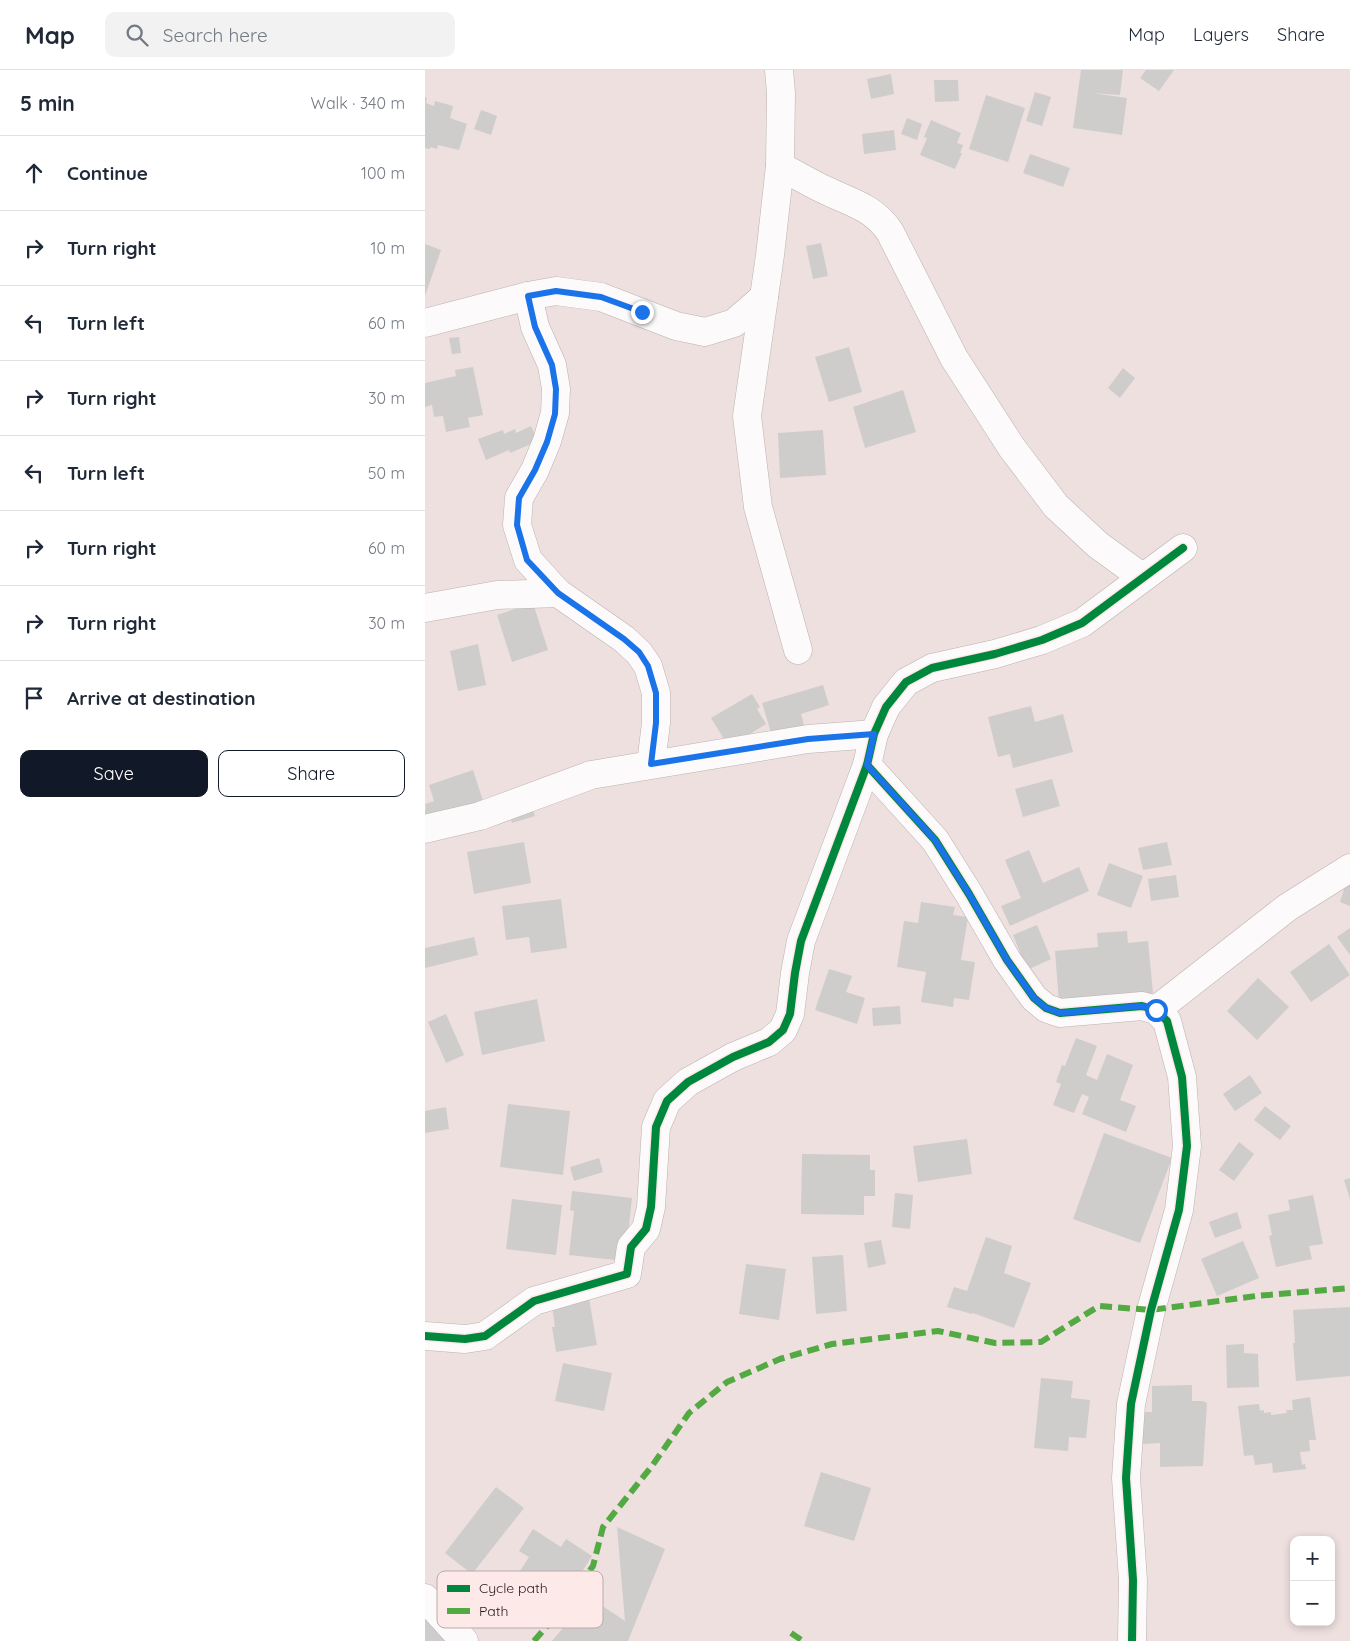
<!DOCTYPE html>
<meta charset="utf-8">
<style>
:root{--surface:#fff;--page:#f2f2f3;--text:#1f2937;--muted:#747a83;--line:#e0e1e3;--accent:#111827}
body{margin:0;font-family:Quicksand,sans-serif;background:var(--page);color:var(--text)}
.controls{position:absolute;right:15px;bottom:15px;display:grid;overflow:hidden;border-radius:10px;box-shadow:0 2px 8px #0003}
.controls button{width:45px;height:45px;display:grid;place-items:center;padding:0;border:0;border-bottom:1px solid var(--line);background:var(--surface);color:var(--text);font:25px sans-serif}
.stop{position:absolute;width:15px;height:15px;margin:-11px;border:4px solid #1a73e8;border-radius:50%;background:#fff}
.stop.end{background:#1a73e8;border-color:#fff;box-shadow:0 1px 5px #0008}
.list{margin:0;padding:0;list-style:none}
h2{display:flex;justify-content:space-between;align-items:center;height:65px;margin:0;padding:0 20px;font-size:21px}
h2 small{font-size:16px;font-weight:400;color:var(--muted)}
.list li{display:grid;grid-template-columns:32px 1fr auto;gap:15px;align-items:center;box-sizing:border-box;height:75px;padding:0 20px;border-top:1px solid var(--line)}
.list b{display:block;font-size:19px;white-space:nowrap}
.list em{font-size:16px;font-style:normal;color:var(--muted)}
.actions{display:flex;gap:10px;padding:15px 20px}
.actions a{flex:1;padding:11px 0;border:1px solid var(--accent);border-radius:10px;text-align:center;font-size:18px;color:var(--accent)}
.actions .main{background:var(--accent);color:#fff}
.icon{flex:none;width:28px;height:28px;fill:none;stroke:currentColor;stroke-width:2;stroke-linecap:round;stroke-linejoin:round}
.map{position:relative;flex:none;width:925px;height:1571px;overflow:hidden}
header{display:flex;align-items:center;gap:30px;box-sizing:border-box;height:70px;padding:0 25px;background:var(--surface);border-bottom:1px solid var(--line)}
header strong{font-size:24px}
nav{display:flex;gap:28px;margin-inline-start:auto;font-size:18px}
.search{width:350px;height:45px;background:var(--page);display:flex;align-items:center;gap:12px;box-sizing:border-box;padding:0 18px;border-radius:10px;color:var(--muted);font-size:19px}
main{display:flex}
aside{flex:1;background:var(--surface)}
.map>svg:first-child{display:block}
.building{fill:#cecdcc}
.lines{fill:none;stroke-linecap:round;stroke-linejoin:round}
.minor-casing{stroke:#bcb2b1;stroke-width:29}
.minor{stroke:#fcfafa;stroke-width:28}
.quiet{stroke:#53a942;stroke-width:6;stroke-dasharray:12 6;stroke-linecap:butt}
.cycleway-casing{stroke:#fde9e8;stroke-width:11}
.cycleway{stroke:#00873e;stroke-width:8}
.route{stroke:#1a73e8;stroke-width:6}
.key{fill:#fde9e8;stroke:#bbabaa;stroke-width:1}
.key-label{font-size:14px;fill:#221a19}
</style>
<header>
<strong>Map</strong>
<div class="search"><svg class="icon" aria-label="search" viewBox="0 0 24 24"><circle cx="10" cy="10" r="6"/><path d="M15 15l6 6"/></svg>Search here</div>
<nav><a>Map</a><a>Layers</a><a>Share</a></nav>
</header>
<main>
<aside>
<h2>5 min<small>Walk · 340 m</small></h2>
<ul class="list">
<li><svg class="icon" aria-label="ahead" viewBox="0 0 24 24"><path d="M12 20V5M6 11l6-6 6 6"/></svg><div><b>Continue</b></div><em>100 m</em></li>
<li><svg class="icon" aria-label="right" viewBox="0 0 24 24"><path d="M7 20v-9h11M14 6l5 5-5 5"/></svg><div><b>Turn right</b></div><em>10 m</em></li>
<li><svg class="icon" aria-label="left" viewBox="0 0 24 24"><path d="M17 20v-9H6M10 6l-5 5 5 5"/></svg><div><b>Turn left</b></div><em>60 m</em></li>
<li><svg class="icon" aria-label="right" viewBox="0 0 24 24"><path d="M7 20v-9h11M14 6l5 5-5 5"/></svg><div><b>Turn right</b></div><em>30 m</em></li>
<li><svg class="icon" aria-label="left" viewBox="0 0 24 24"><path d="M17 20v-9H6M10 6l-5 5 5 5"/></svg><div><b>Turn left</b></div><em>50 m</em></li>
<li><svg class="icon" aria-label="right" viewBox="0 0 24 24"><path d="M7 20v-9h11M14 6l5 5-5 5"/></svg><div><b>Turn right</b></div><em>60 m</em></li>
<li><svg class="icon" aria-label="right" viewBox="0 0 24 24"><path d="M7 20v-9h11M14 6l5 5-5 5"/></svg><div><b>Turn right</b></div><em>30 m</em></li>
<li><svg class="icon" aria-label="arrive" viewBox="0 0 24 24"><path d="M6 21V4h12l-3 4 3 4H6"/></svg><div><b>Arrive at destination</b></div></li>
</ul>
<div class="actions"><a class="main">Save</a><a>Share</a></div>
</aside>
<div class="map">
<svg width="925" height="1571" viewBox="0 0 925 1571">
<rect width="100%" height="100%" fill="#ede0df"/>
<g class="building">
<polygon points="656,0 698,0 695,25 667,23 702,28 697,65 648,58"/>
<polygon points="721,0 749,0 734,21 715,8"/>
<polygon points="466,4 469,24 446,29 442,9"/>
<polygon points="509,10 533,10 534,31 510,32"/>
<polygon points="610,22 626,27 617,56 601,51"/>
<polygon points="561,25 600,38 583,92 544,79"/>
<polygon points="0,27 2,28 1,33 9,36 10,31 28,36 25,48 42,54 34,80 13,75 12,79 6,77 5,79 0,78"/>
<polygon points="56,40 72,46 66,65 49,59"/>
<polygon points="482,48 497,54 492,70 476,64"/>
<polygon points="506,50 536,63 532,73 538,75 535,83 537,83 530,99 495,85 502,68 499,67"/>
<polygon points="469,60 471,80 439,84 437,64"/>
<polygon points="605,84 645,98 638,117 598,103"/>
<polygon points="396,173 403,206 388,209 381,176"/>
<polygon points="0,174 16,180 0,226"/>
<polygon points="34,267 36,283 27,284 24,268"/>
<polygon points="424,277 437,322 404,332 390,287"/>
<polygon points="48,297 58,345 43,348 45,357 21,362 18,346 9,347 7,335 0,337 0,313 31,306 30,300"/>
<polygon points="698,298 710,308 695,328 683,318"/>
<polygon points="478,320 491,362 440,378 428,337"/>
<polygon points="106,356 113,371 85,383 84,380 61,390 53,369 78,360 79,364 90,359 91,363"/>
<polygon points="398,360 401,405 355,408 353,363"/>
<polygon points="108,533 123,580 87,592 72,545"/>
<polygon points="53,574 61,615 33,621 25,581"/>
<polygon points="398,615 404,635 376,644 380,659 348,669 337,633"/>
<polygon points="327,624 335,637 332,639 341,654 304,677 286,648"/>
<polygon points="606,636 610,652 638,644 648,682 588,698 585,684 573,687 563,647"/>
<polygon points="48,700 59,734 0,755 0,740 1,739 0,734 9,731 4,715"/>
<polygon points="627,709 635,736 598,747 590,719"/>
<polygon points="106,733 110,746 87,753 83,740"/>
<polygon points="99,772 106,813 49,824 42,782"/>
<polygon points="742,772 747,795 718,800 713,778"/>
<polygon points="604,780 618,813 654,797 664,821 585,856 576,836 596,828 580,790"/>
<polygon points="684,793 718,806 706,838 672,825"/>
<polygon points="751,805 754,827 726,831 723,809"/>
<polygon points="922,810 925,811 925,836 915,832"/>
<polygon points="136,829 142,878 106,883 104,867 81,870 77,836"/>
<polygon points="496,832 530,837 528,845 543,847 536,890 550,892 544,930 529,928 528,937 496,932 501,902 472,897 479,851 493,853"/>
<polygon points="612,855 626,889 602,900 588,865"/>
<polygon points="925,858 925,885 912,867"/>
<polygon points="702,861 703,873 723,871 728,923 634,932 630,881 673,877 672,863"/>
<polygon points="49,867 53,885 0,898 0,878"/>
<polygon points="904,874 925,905 886,932 865,902"/>
<polygon points="404,899 427,906 421,922 440,928 432,954 390,940"/>
<polygon points="833,908 864,937 832,970 802,941"/>
<polygon points="112,929 120,971 57,985 49,942"/>
<polygon points="475,936 476,954 448,956 447,938"/>
<polygon points="21,944 39,985 21,993 3,952"/>
<polygon points="651,968 672,976 661,1005 672,1010 682,984 708,995 695,1030 711,1036 701,1062 657,1044 664,1027 657,1024 649,1043 628,1035 636,1014 631,1012 637,995 640,996"/>
<polygon points="825,1005 837,1023 810,1041 798,1024"/>
<polygon points="83,1034 145,1041 138,1105 75,1097"/>
<polygon points="840,1036 866,1056 855,1070 829,1050"/>
<polygon points="21,1037 24,1059 0,1063 0,1041"/>
<polygon points="679,1063 747,1088 715,1173 648,1149"/>
<polygon points="542,1069 547,1104 493,1112 488,1076"/>
<polygon points="814,1072 829,1084 809,1111 794,1100"/>
<polygon points="377,1084 445,1085 445,1100 450,1100 450,1126 439,1126 439,1145 376,1144"/>
<polygon points="174,1088 178,1102 149,1111 145,1097"/>
<polygon points="925,1108 925,1129 919,1110"/>
<polygon points="147,1121 207,1128 200,1191 144,1185 149,1141 145,1140"/>
<polygon points="470,1123 488,1125 485,1159 467,1157"/>
<polygon points="888,1125 898,1174 884,1176 887,1189 851,1197 844,1166 847,1165 843,1145 865,1140 863,1130"/>
<polygon points="87,1129 137,1135 131,1185 81,1179"/>
<polygon points="812,1142 817,1158 790,1168 784,1152"/>
<polygon points="561,1167 587,1176 579,1203 606,1213 589,1258 548,1243 547,1244 522,1237 529,1217 542,1221"/>
<polygon points="456,1170 461,1194 443,1198 439,1173"/>
<polygon points="818,1171 834,1208 792,1226 776,1189"/>
<polygon points="418,1185 422,1241 391,1244 387,1187"/>
<polygon points="321,1194 361,1199 354,1250 314,1244"/>
<polygon points="164,1228 172,1275 131,1282 127,1257 130,1257 127,1235"/>
<polygon points="925,1237 925,1306 871,1311 868,1273 870,1273 868,1240"/>
<polygon points="819,1274 819,1283 833,1284 834,1317 802,1318 801,1275"/>
<polygon points="138,1293 187,1303 179,1341 130,1331"/>
<polygon points="616,1308 648,1311 646,1328 665,1330 661,1368 644,1367 643,1381 609,1378"/>
<polygon points="767,1315 767,1331 777,1331 782,1333 778,1396 735,1397 735,1373 718,1374 717,1342 727,1342 727,1316"/>
<polygon points="885,1327 891,1370 884,1370 885,1381 875,1382 877,1395 880,1394 881,1399 848,1403 847,1393 830,1395 828,1385 819,1386 813,1336 834,1334 835,1341 839,1340 839,1343 846,1342 846,1345 862,1343 861,1340 868,1340 867,1330"/>
<polygon points="396,1402 446,1418 429,1471 379,1456"/>
<polygon points="71,1417 99,1438 47,1504 20,1483"/>
<polygon points="192,1457 240,1479 203,1571 127,1571 164,1527 200,1551"/>
<polygon points="108,1459 136,1477 141,1469 167,1486 135,1536 118,1525 122,1519 95,1501 104,1487 94,1481"/>
<polygon points="0,1547 21,1571 0,1571"/>
</g>
<g class="lines">
<defs>
<g id="minor">
<polyline points="354,0 356,23 355,96 345,185 322,346 333,437 373,580"/>
<path d="M355,96C370,104 385,113 400,120C427,133 448,137 465,162L529,288L587,378L631,436L673,475L717,507"/>
<polyline points="103,226 110,257 127,295 131,319 130,343 122,371 110,400 94,428 92,455 103,490 133,523 199,569 214,583 223,596 231,623 231,653 226,694"/>
<polyline points="0,253 103,226 131,221 176,227 251,256 280,262 309,253 339,227"/>
<polyline points="0,538 72,525 133,523"/>
<polyline points="442,695 510,770 544,824 582,890 609,928 621,938 635,943 717,936 731,940 742,951 757,1007 762,1076 754,1140 726,1240 706,1334 701,1408 708,1510 707,1571"/>
<polyline points="0,759 55,746 166,705 383,669 449,664"/>
<polyline points="731,940 863,837 925,798"/>
<polyline points="0,1266 40,1269 60,1266 109,1231 202,1204 206,1177 221,1159 226,1137 231,1057 242,1031 263,1012 308,987 344,972 358,960 365,944 370,903 376,871 442,695 449,664 461,637 481,612 507,598 570,584 617,570 657,553 758,478"/>
<polyline points="0,1528 39,1571"/>
</g>
</defs>
<use href="#minor" class="minor-casing"/>
<use href="#minor" class="minor"/>
<g class="quiet">
<polyline points="366,1563 378,1571"/>
<polyline points="109,1571 136,1540 168,1496 178,1457 227,1396 264,1343 302,1312 355,1289 407,1274 513,1261 570,1273 616,1272 674,1236 726,1240 831,1226 925,1218"/>
</g>
<defs>
<g id="cycleway">
<polyline points="442,695 510,770 544,824 582,890 609,928 621,938 635,943 717,936 731,940 742,951 757,1007 762,1076 754,1140 726,1240 706,1334 701,1408 708,1510 707,1571"/>
<polyline points="0,1266 40,1269 60,1266 109,1231 202,1204 206,1177 221,1159 226,1137 231,1057 242,1031 263,1012 308,987 344,972 358,960 365,944 370,903 376,871 442,695 449,664 461,637 481,612 507,598 570,584 617,570 657,553 758,478"/>
</g>
</defs>
<use href="#cycleway" class="cycleway-casing"/>
<use href="#cycleway" class="cycleway"/>
</g>
<g class="lines">
<polyline class="route" points="217,242 176,227 131,221 103,226 110,257 127,295 131,319 130,344 122,372 110,400 94,428 92,455 102,490 133,523 199,569 214,582 223,596 231,623 231,653 226,694 383,669 449,664 442,695 510,770 544,824 582,890 609,928 621,938 635,943 717,936 731,940"/>
</g>
<rect x="12" y="1501" width="166" height="57" rx="8" class="key"/>
<rect x="22" y="1515" width="23" height="7" fill="#00873e"/>
<rect x="22" y="1538" width="23" height="6" fill="#53a942"/>
<g class="key-label">
<text x="54" y="1523">Cycle path</text>
<text x="54" y="1546">Path</text>
</g>
</svg>
<div class="controls">
<button>+</button>
<button>−</button>
</div>
<div class="stop" style="left:731px;top:940px"></div>
<div class="stop end" style="left:217px;top:242px"></div>
</div>
</main>
